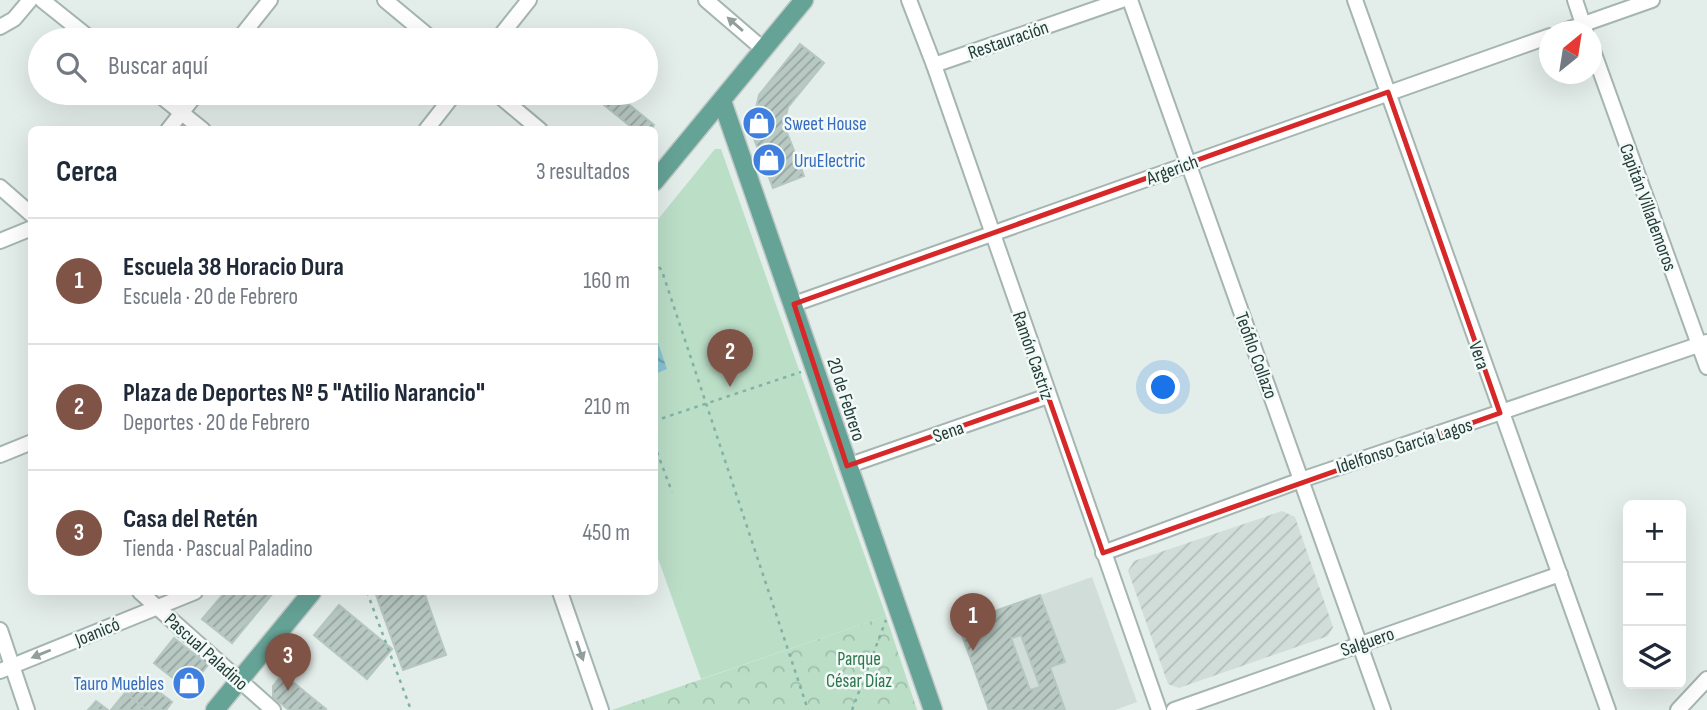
<!DOCTYPE html>
<html lang="es">
<meta charset="utf-8">
<style>
:root{--surface:#fff;--page:#f2f2f3;--text:#1f2937;--muted:#747a83;--line:#e0e1e3;--accent:#7f5446}
body{margin:0;font-family:"Sofia Sans Condensed",sans-serif;background:var(--page);color:var(--text)}
.controls{position:absolute;right:21px;bottom:21px;display:grid;overflow:hidden;border-radius:10px;box-shadow:0 7px 28px #0002}
.controls button{width:63px;height:63px;display:grid;place-items:center;padding:0;border:0;border-bottom:2px solid var(--line);background:var(--surface);color:var(--text);font:35px sans-serif}
.compass{position:absolute;left:1539px;top:21px;width:63px;height:63px;border-radius:50%;background:var(--surface);box-shadow:0 7px 28px #0002;rotate:30deg}
.you{position:absolute;left:1164px;top:388px;width:24px;height:24px;margin:-18px;border:5px solid #fff;border-radius:50%;background:#1a73e8;box-shadow:0 0 0 10px #1a73e833}
.badge{display:grid;place-items:center;width:46px;height:46px;border-radius:50%;background:var(--accent);color:#fff;font-size:23px;font-weight:700}
.pin{position:absolute;translate:-50% -58px;filter:drop-shadow(0 2px 4px #0008)}
.pin::after{content:'';position:absolute;top:37px;width:24px;height:21px;background:inherit;clip-path:polygon(0 0,100% 0,50% 100%)}
.list{margin:0;padding:0;list-style:none}
h2{display:flex;justify-content:space-between;align-items:center;height:91px;margin:0;padding:0 28px;font-size:30px}
h2 small{font-size:23px;font-weight:400;color:var(--muted)}
.list li{display:grid;grid-template-columns:46px 1fr auto;gap:21px;align-items:center;box-sizing:border-box;height:126px;padding:0 28px;border-top:2px solid var(--line)}
.list b{display:block;font-size:26px;white-space:nowrap}
.list p{margin:0;font-size:23px;white-space:nowrap;color:var(--muted)}
.list em{font-size:23px;font-style:normal;color:var(--muted)}
.icon{flex:none;width:38px;height:38px;fill:none;stroke:currentColor;stroke-width:2;stroke-linecap:round;stroke-linejoin:round}
.map{position:relative;flex:none;width:1707px;height:710px;overflow:hidden}
.search{position:absolute;background:var(--surface);box-shadow:0 7px 28px #0002;left:28px;top:28px;width:630px;height:77px;display:flex;align-items:center;gap:18px;box-sizing:border-box;padding:0 24px;border-radius:38px;color:var(--muted);font-size:26px}
.panel{position:absolute;background:var(--surface);box-shadow:0 7px 28px #0002;left:28px;top:126px;width:630px;height:469px;border-radius:10px}
.map>svg:first-child{display:block}
.built{fill:#d1ddd8}
.industrial{fill:url(#industrial-furrows)}
.green{fill:#bbdec7}
.park{fill:url(#park-crowns)}
.water{fill:url(#water-waves)}
.building{fill:url(#building-hatch);stroke:#b5c7c0;stroke-width:2;fill-rule:evenodd}
.lines{fill:none;stroke-linecap:round;stroke-linejoin:round}
.minor-casing{stroke:#a5b5b1;stroke-width:18}
.major-casing{stroke:#c1c9c8;stroke-width:21}
.path{stroke:#82b1a5;stroke-width:2.5;stroke-dasharray:3.5 5;stroke-linecap:butt}
.minor{stroke:#fff;stroke-width:14}
.major{stroke:#66a397;stroke-width:18}
.oneway{fill:#909e9c}
.marked{fill:none;stroke:#d62828;stroke-width:5;stroke-linejoin:round}
.labels{text-anchor:middle;stroke-width:5;stroke-linejoin:round;paint-order:stroke}
.street-label{font-size:19px;fill:#223e39;stroke:#f3f9f7}
.shop-label{font-size:19px;fill:#366cbe;stroke:#f3f9f7;text-anchor:start}
.park-label{font-size:19px;fill:#2b764d;stroke:#f3f9f7}
</style>
<div class="map">
<svg width="1707" height="710" viewBox="0 0 1707 710">
<defs>
<pattern id="industrial-furrows" width="10" height="10" patternUnits="userSpaceOnUse" patternTransform="scale(1.75)"><rect width="10" height="10" fill="#d1ddd8"/><path d="M-1 1l2-2M0 10L10 0M9 11l2-2" fill="none" stroke="#b3bfba"/></pattern>
<pattern id="park-crowns" width="20" height="18" patternUnits="userSpaceOnUse" patternTransform="scale(1.75)"><rect width="20" height="18" fill="#bbdec7"/><path d="M2 6a3 3 0 1 1 6 0M12 15a3 3 0 1 1 6 0" fill="none" stroke="#a0c0ac"/></pattern>
<pattern id="water-waves" width="16" height="10" patternUnits="userSpaceOnUse" patternTransform="scale(1.75)"><rect width="16" height="10" fill="#8ac3d3"/><path d="M0 5q4-4 8 0t8 0" fill="none" stroke="#70a0ac"/></pattern>
<pattern id="building-hatch" width="6" height="6" patternUnits="userSpaceOnUse" patternTransform="scale(1.75)"><rect width="6" height="6" fill="#b8c8c2"/><path d="M-1 1l2-2M0 6l6-6M5 7l2-2" fill="none" stroke="#95a49f"/></pattern>
</defs>
<rect width="100%" height="100%" fill="#e3ede9"/>
<polygon class="built" points="1092,577 1137,702 1115,710 989,710 958,624"/>
<polygon class="industrial" points="1282,511 1295,517 1333,627 1328,636 1179,688 1168,684 1128,571 1134,561"/>
<polygon class="green" points="715,149 721,149 886,616 701,679 655,550 655,223"/>
<polygon class="park" points="886,616 917,710 612,710"/>
<polygon class="water" points="655,334 667,369 655,374 654,374"/>
<g class="building">
<polygon points="800,44 824,63 788,107 784,125 804,176 773,188 751,131 759,95"/>
<polygon points="598,93 615,93 654,125 651,130 635,130 594,97"/>
<polygon points="225,592 274,592 232,643 202,619"/>
<polygon points="375,592 424,592 446,655 403,670"/>
<path d="M1040,595L1065,662L1050,667L1065,710H989L958,624ZM1021,635L1040,687L1030,690L1011,638Z"/>
<polygon points="339,605 392,649 367,679 314,635"/>
<polygon points="174,638 208,665 188,690 154,663"/>
<polygon points="283,674 326,709 325,710 289,710 273,697 273,686"/>
<polygon points="138,676 172,702 166,710 147,710 125,693"/>
<polygon points="125,693 147,710 111,710"/>
<polygon points="96,701 108,710 88,710"/>
</g>
<g class="lines">
<defs>
<g id="minor">
<polyline points="42,0 92,40"/>
<polyline points="385,0 433,40"/>
<polyline points="706,0 763,49"/>
<polyline points="909,0 934,65 1159,710"/>
<polyline points="1130,0 1383,710"/>
<polyline points="1355,0 1608,710"/>
<polyline points="1575,0 1585,30"/>
<polyline points="0,27 14,19 30,0"/>
<polyline points="1561,32 1652,0"/>
<polyline points="238,40 270,0"/>
<polyline points="497,40 529,0"/>
<polyline points="1592,48 1707,367"/>
<polyline points="934,65 1122,0"/>
<polyline points="157,93 203,130"/>
<polyline points="496,93 540,130"/>
<polyline points="168,130 197,93"/>
<polyline points="426,130 455,93"/>
<polyline points="0,187 32,215"/>
<polyline points="0,241 32,228"/>
<polyline points="794,304 1550,36"/>
<polyline points="0,455 32,442"/>
<polyline points="847,466 1048,396"/>
<polyline points="1103,553 1301,480 1707,342"/>
<polyline points="140,592 273,710"/>
<polyline points="560,592 601,710"/>
<polyline points="0,630 27,710"/>
<polyline points="0,671 195,592"/>
<polyline points="1174,710 1560,574"/>
<polyline points="1678,710 1707,679"/>
</g>
<g id="major">
<polyline points="722,101 933,710"/>
<polyline points="654,182 804,0"/>
<polyline points="215,710 312,592"/>
</g>
</defs>
<use href="#minor" class="minor-casing"/>
<use href="#major" class="major-casing"/>
<g class="path">
<polyline points="654,260 662,271 808,710"/>
<polyline points="654,421 801,372"/>
<polyline points="654,444 672,492"/>
<polyline points="367,592 411,710"/>
<polyline points="852,710 886,620"/>
</g>
<use href="#minor" class="minor"/>
<use href="#major" class="major"/>
</g>
<defs><path id="oneway-solid" d="M-6-.8H1V-3.2L6.5 0L1 3.2V.8H-6Z" transform="scale(1.75)"/></defs>
<g class="oneway">
<use href="#oneway-solid" transform="translate(735 24) rotate(-139)"/>
<use href="#oneway-solid" transform="translate(580 651) rotate(71)"/>
<use href="#oneway-solid" transform="translate(41 654) rotate(158)"/>
</g>
<path class="marked" d="M1388,92L1500,413L1103,553L1048,396L847,466L794,304Z"/>
<defs>
<symbol id="shop-disc" viewBox="-11 -11 22 22"><circle r="9.5" fill="#3f7fe0" stroke="#f3f9f7"/><path d="M-5-2.5h2.3a2.7 3.5 0 0 1 5.4 0H5L5.5 6h-11ZM-1.5-2.5h3a1.5 2.3 0 0 0-3 0Z" fill="#fff"/></symbol>
</defs>
<g fill-rule="evenodd">
<use href="#shop-disc" x="740" y="104" width="38" height="38"/>
<use href="#shop-disc" x="750" y="141" width="38" height="38"/>
<use href="#shop-disc" x="170" y="664" width="38" height="38"/>
</g>
<g class="labels">
<g class="street-label">
<text transform="translate(1008 39) rotate(-19)" y="7">Restauración</text>
<text transform="translate(1172 169) rotate(-20)" y="7">Argerich</text>
<text transform="translate(1649 207) rotate(70)" y="7">Capitán Villademoros</text>
<text transform="translate(1034 355) rotate(71)" y="7">Ramón Castriz</text>
<text transform="translate(1257 355) rotate(70)" y="7">Teófilo Collazo</text>
<text transform="translate(1480 355) rotate(71)" y="7">Vera</text>
<text transform="translate(847 399) rotate(72)" y="7">20 de Febrero</text>
<text transform="translate(948 431) rotate(-19)" y="7">Sena</text>
<text transform="translate(1404 445) rotate(-18)" y="7">Idelfonso García Lagos</text>
<text transform="translate(97 631) rotate(-22)" y="7">Joanicó</text>
<text transform="translate(1367 641) rotate(-19)" y="7">Salguero</text>
<text transform="translate(207 651) rotate(42)" y="7">Pascual Paladino</text>
</g>
<g class="shop-label">
<text x="784" y="130">Sweet House</text>
<text x="794" y="167">UruElectric</text>
<text x="164" y="690" text-anchor="end">Tauro Muebles</text>
</g>
<g class="park-label">
<text x="859" y="665">Parque<tspan x="859" dy="22">César Díaz</tspan></text>
</g>
</g>
</svg>
<div class="controls">
<button>+</button>
<button>−</button>
<button><svg class="icon" aria-label="layers" viewBox="0 0 24 24"><path d="M12 4l9 5-9 5-9-5zM3 14l9 5 9-5"/></svg></button>
</div>
<svg class="compass" viewBox="-18 -18 36 36"><path d="M0-13l5 13h-10z" fill="#e53935"/><path d="M0 13l5-13h-10z" fill="#747a83"/></svg>
<div class="you"></div>
<div class="pin badge" style="left:973px;top:651px">1</div>
<div class="pin badge" style="left:730px;top:387px">2</div>
<div class="pin badge" style="left:288px;top:691px">3</div>
<div class="search"><svg class="icon" aria-label="search" viewBox="0 0 24 24"><circle cx="10" cy="10" r="6"/><path d="M15 15l6 6"/></svg>Buscar aquí</div>
<section class="panel">
<h2>Cerca<small>3 resultados</small></h2>
<ul class="list">
<li><span class="badge">1</span><div><b>Escuela 38 Horacio Dura</b><p>Escuela · 20 de Febrero</p></div><em>160 m</em></li>
<li><span class="badge">2</span><div><b>Plaza de Deportes Nº 5 &quot;Atilio Narancio&quot;</b><p>Deportes · 20 de Febrero</p></div><em>210 m</em></li>
<li><span class="badge">3</span><div><b>Casa del Retén</b><p>Tienda · Pascual Paladino</p></div><em>450 m</em></li>
</ul>
</section>
</div>
